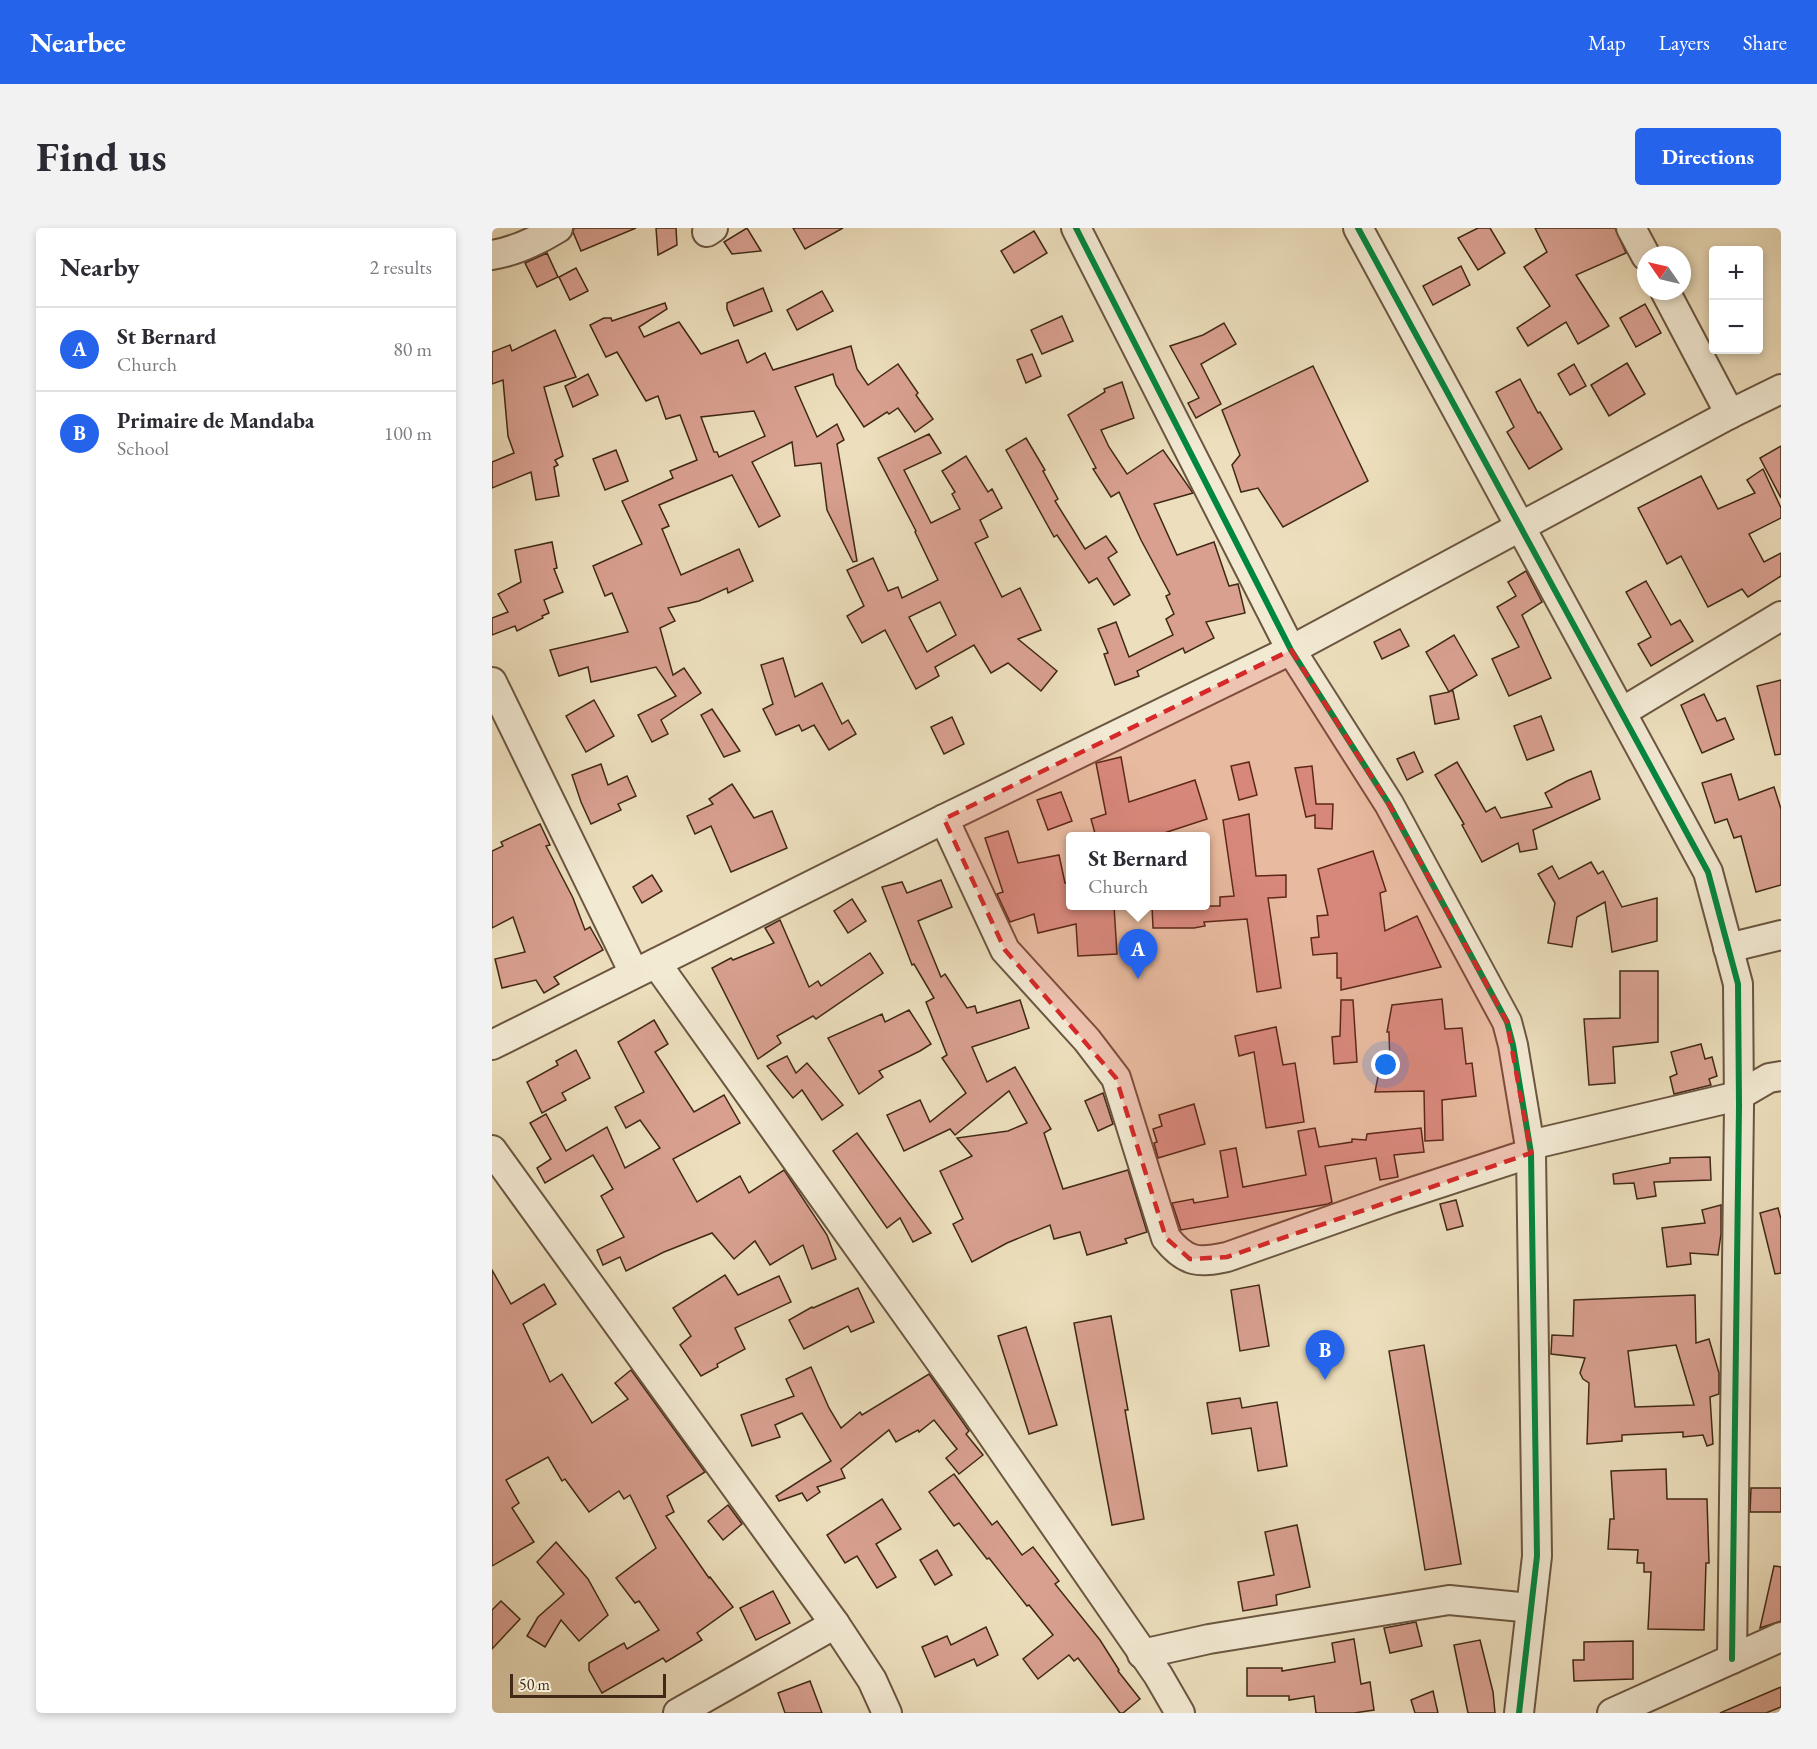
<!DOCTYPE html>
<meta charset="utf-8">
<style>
:root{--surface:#fff;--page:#f2f2f3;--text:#2b2b33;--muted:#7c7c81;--line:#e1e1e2;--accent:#2563eb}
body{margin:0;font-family:"EB Garamond",serif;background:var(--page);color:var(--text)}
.controls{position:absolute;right:18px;top:18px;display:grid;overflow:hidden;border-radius:6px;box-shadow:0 3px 9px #0003}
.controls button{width:54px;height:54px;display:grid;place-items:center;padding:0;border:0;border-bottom:2px solid var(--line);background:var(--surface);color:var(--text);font:30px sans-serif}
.compass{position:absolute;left:1145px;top:18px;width:54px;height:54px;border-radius:50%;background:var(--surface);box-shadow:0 3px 9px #0003;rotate:304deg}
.scale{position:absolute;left:18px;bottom:15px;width:156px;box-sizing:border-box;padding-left:6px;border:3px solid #402916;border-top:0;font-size:16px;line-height:21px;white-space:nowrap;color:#402916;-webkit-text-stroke:4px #f3ead4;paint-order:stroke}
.you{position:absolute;left:894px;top:837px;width:21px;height:21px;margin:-15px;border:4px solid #fff;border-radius:50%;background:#1a73e8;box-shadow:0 0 0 9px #1a73e833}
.badge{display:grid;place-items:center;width:39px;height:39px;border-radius:50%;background:var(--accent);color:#fff;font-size:20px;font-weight:700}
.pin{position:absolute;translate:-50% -50px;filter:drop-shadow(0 2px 3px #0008)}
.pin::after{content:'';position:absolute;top:32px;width:21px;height:18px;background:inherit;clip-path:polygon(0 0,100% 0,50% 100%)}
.popup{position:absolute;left:574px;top:604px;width:144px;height:78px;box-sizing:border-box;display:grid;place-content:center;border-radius:6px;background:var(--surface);filter:drop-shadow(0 2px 4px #0005);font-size:20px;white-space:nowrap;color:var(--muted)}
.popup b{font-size:22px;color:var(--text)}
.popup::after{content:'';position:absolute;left:50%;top:100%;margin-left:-12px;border:12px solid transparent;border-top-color:var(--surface)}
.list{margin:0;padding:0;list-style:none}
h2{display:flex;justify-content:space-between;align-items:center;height:78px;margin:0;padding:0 24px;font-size:26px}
h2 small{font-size:20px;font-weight:400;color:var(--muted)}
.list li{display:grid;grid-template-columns:39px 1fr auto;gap:18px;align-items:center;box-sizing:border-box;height:84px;padding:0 24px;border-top:2px solid var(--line)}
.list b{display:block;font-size:22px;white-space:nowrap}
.list p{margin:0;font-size:20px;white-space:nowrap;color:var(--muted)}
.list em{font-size:20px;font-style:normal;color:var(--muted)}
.map{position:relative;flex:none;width:1289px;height:1485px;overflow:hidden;border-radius:6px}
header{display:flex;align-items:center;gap:36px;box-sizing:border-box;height:84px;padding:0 30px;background:var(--accent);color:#fff}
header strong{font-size:28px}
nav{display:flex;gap:33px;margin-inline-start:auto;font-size:21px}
.intro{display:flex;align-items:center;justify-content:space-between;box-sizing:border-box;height:144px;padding:0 36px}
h1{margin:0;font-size:42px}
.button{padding:15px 27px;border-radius:6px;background:var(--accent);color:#fff;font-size:21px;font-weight:700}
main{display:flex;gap:36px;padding:0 36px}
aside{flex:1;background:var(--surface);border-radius:6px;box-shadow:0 3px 9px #0003}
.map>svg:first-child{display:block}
.building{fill:#d9a090;stroke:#402916;stroke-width:1.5;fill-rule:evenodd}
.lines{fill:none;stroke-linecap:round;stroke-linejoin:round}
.minor-casing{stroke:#6b5640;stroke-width:32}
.minor{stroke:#f3ead4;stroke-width:28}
.cycleway-casing{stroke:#f3ead4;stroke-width:10}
.cycleway{stroke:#00873e;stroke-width:6}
.marked{fill:#d62828;fill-opacity:0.2;stroke:#d62828;stroke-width:4.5;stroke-dasharray:12 8;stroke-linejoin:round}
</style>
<header>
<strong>Nearbee</strong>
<nav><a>Map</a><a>Layers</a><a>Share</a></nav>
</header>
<div class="intro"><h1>Find us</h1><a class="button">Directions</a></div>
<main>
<aside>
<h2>Nearby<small>2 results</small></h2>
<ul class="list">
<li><span class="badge">A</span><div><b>St Bernard</b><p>Church</p></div><em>80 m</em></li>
<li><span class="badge">B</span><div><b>Primaire de Mandaba</b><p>School</p></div><em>100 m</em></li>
</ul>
</aside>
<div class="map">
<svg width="1289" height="1485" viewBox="0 0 1289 1485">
<rect width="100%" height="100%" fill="#eddfbd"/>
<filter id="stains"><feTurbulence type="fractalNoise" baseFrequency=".00333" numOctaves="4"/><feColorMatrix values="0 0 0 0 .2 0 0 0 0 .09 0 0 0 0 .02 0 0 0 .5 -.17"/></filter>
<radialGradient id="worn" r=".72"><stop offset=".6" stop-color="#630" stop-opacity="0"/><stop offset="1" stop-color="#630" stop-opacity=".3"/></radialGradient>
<g class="building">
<polygon points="82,0 144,0 89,23 81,4"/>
<polygon points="164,0 184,0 185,17 166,27"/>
<polygon points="255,0 269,23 240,26 232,14"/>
<polygon points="301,0 351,0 313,21"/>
<polygon points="986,0 998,0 1013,25 986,42 966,10"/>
<polygon points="1043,0 1123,0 1134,25 1084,47 1117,98 1086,116 1074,94 1036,118 1025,100 1058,78 1032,39 1055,24"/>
<polygon points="542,3 555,25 522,45 509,23"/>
<polygon points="55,25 66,49 45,59 33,35"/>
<polygon points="969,38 978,57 941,77 931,58"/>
<polygon points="84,40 96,63 78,72 67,49"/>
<polygon points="271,60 280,83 242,98 235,81 235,75"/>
<polygon points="330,63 341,83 305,102 295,82"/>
<path d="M173,75L175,81L147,99L152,109L187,94L209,126L246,112L255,135L273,125L281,142L359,118L365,141L376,157L406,136L426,165L424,167L441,191L423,204L406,180L397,186L395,184L372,199L344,157L341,146L303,159L325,209L345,196L352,212L345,216L365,333L361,334L335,282L329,235L303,238L300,214L260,234L288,288L267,299L240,247L167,277L177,298L170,301L189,347L247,321L261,353L236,365L235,360L207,373L176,380L183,393L168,400L181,447L192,440L209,465L169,492L176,506L160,514L146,487L184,468L164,439L99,454L96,439L67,448L58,422L136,404L120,365L113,368L101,338L150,316L130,273L181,250L178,243L205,232L188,187L174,191L166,168L154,173L125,124L114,129L98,97L112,90H119L120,93ZM262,183L273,208L227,229L225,224H222L209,189Z"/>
<polygon points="1153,76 1169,105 1144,119 1128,90"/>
<polygon points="570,88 581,113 550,126 539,102"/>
<polygon points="732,95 744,116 709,136 729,176 704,190 696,175 707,170 678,118 711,107"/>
<polygon points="63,102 84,149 52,159 71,228 63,232 66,237 62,239 67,268 44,272 39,244 0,260 0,234 22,225 16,208 11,152 0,156 0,124 18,117 20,123"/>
<polygon points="540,126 549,148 534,155 525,132"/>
<polygon points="1135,135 1153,166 1117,188 1099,157"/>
<polygon points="1082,136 1094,158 1078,167 1066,146"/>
<polygon points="821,138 876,253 791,299 766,260 749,264 740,237 748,227 730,182"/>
<polygon points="96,146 106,167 81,179 73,158"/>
<polygon points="1028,151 1046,185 1048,184 1070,221 1037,241 1015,204 1022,199 1004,164"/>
<polygon points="630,154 642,190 609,202 617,219 635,246 671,222 701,265 662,276 685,327 722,314 737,358 746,356 753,385 714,394 722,410 693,425 691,420 645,443 647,448 623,457 612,426 616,425 606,401 624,394 637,429 681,407 674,391 682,386 674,368 678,366 649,312 627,264 619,269 601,241 604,240 576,187 613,164 612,161"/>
<path d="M437,206L449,225L412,242L439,295L468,281L460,266L463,264L450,243L474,228L496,264L500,261L510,280L488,292L496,309L483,315L510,369L528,360L549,402L526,411L565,443L549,463L516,435L499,445L482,417L443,439L447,448L424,461L393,402L370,415L355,388L372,378L355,342L381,330L396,363L406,359L410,370L446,352L423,304L424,303L386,230ZM448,374L464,407L435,424L417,389Z"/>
<polygon points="534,210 553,242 551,243 566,271 563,273 593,321 614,308 625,324 616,330 638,367 622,377 605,350 597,355 565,307 562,309 514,222"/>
<polygon points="1289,218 1289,270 1268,230"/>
<polygon points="124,222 136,253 113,262 101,231"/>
<polygon points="1271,241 1289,280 1289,290 1257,306 1272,334 1289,325 1289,348 1256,369 1250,361 1216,379 1189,328 1175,336 1146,280 1209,248 1226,281 1263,265 1255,252"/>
<polygon points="60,314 65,340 62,341 71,364 52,372 57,385 50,388 51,390 25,403 23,398 0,407 0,390 16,384 6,366 29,354 23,322"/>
<polygon points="1034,343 1050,374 1030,387 1059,450 1017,468 1000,431 1027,419 1005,379 1024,368 1016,354"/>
<polygon points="1154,353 1179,397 1188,392 1201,413 1159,438 1146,416 1159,409 1134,364"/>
<polygon points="908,401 917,418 890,431 882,414"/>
<polygon points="962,407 985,447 958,463 961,463 967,491 943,496 938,468 957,464 934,424"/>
<polygon points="291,430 303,469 330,455 350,496 356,492 364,506 337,522 322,497 310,503 307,497 284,507 271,481 281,476 269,437"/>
<polygon points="1289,452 1289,526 1283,527 1265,458"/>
<polygon points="1212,466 1225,493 1233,490 1242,511 1210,525 1189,477"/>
<polygon points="102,472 122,508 94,524 74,488"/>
<polygon points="220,481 248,523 232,529 209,487"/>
<polygon points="1049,488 1062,522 1035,532 1022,498"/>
<polygon points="460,489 472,516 452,526 439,499"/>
<polygon points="922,524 931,544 915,552 905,531"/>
<polygon points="629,529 637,574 703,552 715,591 660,609 604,609 599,591 614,586 604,535"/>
<polygon points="757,534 765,567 747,572 739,538"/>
<polygon points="965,534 994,584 1003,579 1009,590 1060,579 1053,565 1075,553 1099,543 1108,571 1041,602 1045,621 1028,624 1026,615 990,634 970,597 972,596 943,547"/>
<polygon points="109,536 116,557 135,548 144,568 126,576 129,582 99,596 89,574 80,547"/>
<polygon points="820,538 824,576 841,576 840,601 823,600 823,587 814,589 803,540"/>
<polygon points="1239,546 1247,572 1282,559 1289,581 1289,657 1264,664 1249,608 1242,610 1235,591 1223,595 1210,555"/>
<polygon points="240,556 262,590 280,583 295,620 239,644 219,598 203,606 195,588 221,576 217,571"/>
<polygon points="569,564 580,593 556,602 545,572"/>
<polygon points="757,586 764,648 794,647 794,669 776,670 789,760 765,764 755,691 712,694 713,698 702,700 661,700 660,678 728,678 728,669 742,668 731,592"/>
<polygon points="48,596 58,617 54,618 81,670 93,702 98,699 111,722 62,749 67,756 52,765 44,752 10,760 3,731 33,724 21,689 0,700 0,623 11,618 9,614"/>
<polygon points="516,603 526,635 567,627 573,655 579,654 579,678 622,678 625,726 586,728 584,696 546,705 542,686 518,694 505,666 511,664 493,610"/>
<polygon points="881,623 894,663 888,665 893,703 925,688 949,739 849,762 849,750 845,750 845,725 821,727 819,710 827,709 825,688 836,687 826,641"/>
<polygon points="1099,634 1106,646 1111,643 1130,679 1165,670 1165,713 1120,724 1113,674 1085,689 1080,719 1056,715 1063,675 1046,646 1060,638 1067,651"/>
<polygon points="160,647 170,663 150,675 141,659"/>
<polygon points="449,652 460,679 426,693 449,749 453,746 475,780 483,778 485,785 528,772 537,800 480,819 495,854 523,839 559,901 552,905 571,961 636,942 655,1004 633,1011 635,1015 595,1027 588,1004 562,1011 558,997 515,1015 480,1034 461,996 471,991 448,943 480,928 465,910 516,903 535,895 517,863 463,907 458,901 412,923 395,887 428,872 438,894 474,865 450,830 455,827 434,774 442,770 422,736 420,737 390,659 410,654 415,665"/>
<polygon points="360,671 374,693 356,705 342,683"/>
<polygon points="288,692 317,759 326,753 329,758 378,725 391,745 324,791 321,788 285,808 289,815 266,831 220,740 239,730 241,732 282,715 273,700"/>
<polygon points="1128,743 1166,743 1166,814 1121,819 1123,855 1097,857 1092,791 1128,790"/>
<polygon points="950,771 953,801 970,800 974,836 980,835 984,868 950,872 951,912 933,913 932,863 883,864 888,838 898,838 897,804 895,804 900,777"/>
<polygon points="849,772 861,772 865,834 842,836 840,809 848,808"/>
<polygon points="417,782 439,816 428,823 387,843 391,849 367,866 336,810 390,786 393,794"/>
<polygon points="162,792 176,816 163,824 202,884 232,867 248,895 181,931 205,974 248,948 257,965 292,942 335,1007 344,1031 320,1041 311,1017 278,1037 263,1013 242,1031 220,1005 172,1024 134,1043 128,1029 111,1037 105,1022 132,1009 109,968 121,961 101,927 53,955 45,940 59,931 38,895 54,886 74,923 115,899 133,940 168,920 148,892 134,900 123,879 152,864 126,814"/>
<polygon points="784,799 791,837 803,835 812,894 774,900 762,824 747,828 743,808"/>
<polygon points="1209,816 1213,831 1220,829 1225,848 1217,851 1219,857 1182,866 1178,849 1185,846 1179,824"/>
<polygon points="84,822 98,850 70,865 74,872 50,885 35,854 66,837 64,833"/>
<polygon points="295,828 304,845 315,835 351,877 330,892 310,862 301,870 275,838"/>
<polygon points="611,865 621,896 606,903 593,873"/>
<polygon points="702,876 713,916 666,930 662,915 665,914 661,901 670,898 667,887"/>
<polygon points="823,900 827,919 860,914 860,911 874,912 875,906 929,900 932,924 902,927 906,949 888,952 884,930 833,938 840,974 836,976 689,1002 680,975 701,971 702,975 736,969 728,923 744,920 751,959 814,947 806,903"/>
<polygon points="365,905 421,981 439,1005 421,1014 408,990 395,1000 341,923"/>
<polygon points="1218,929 1219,952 1162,954 1164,968 1145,971 1142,955 1122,956 1121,946 1178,935 1178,930"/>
<polygon points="964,972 971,998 955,1002 948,976"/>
<polygon points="1229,977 1229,1006 1226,1027 1198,1025 1199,1036 1175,1039 1170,1000 1213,995 1210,982"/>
<polygon points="1286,980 1289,991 1289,1045 1283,1046 1268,985"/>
<polygon points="0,1042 19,1076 52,1056 64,1076 31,1096 58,1154 70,1146 100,1195 136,1171 123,1155 139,1142 213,1244 175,1268 182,1284 174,1288 217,1350 218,1349 241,1379 205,1405 210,1412 174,1434 171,1430 110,1465 97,1442 97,1435 132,1415 135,1421 167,1402 147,1373 143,1375 124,1350 164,1320 138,1267 132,1271 127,1263 97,1284 73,1251 70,1253 56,1229 14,1252 27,1275 20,1280 42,1314 0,1338"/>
<polygon points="233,1047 246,1067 287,1048 299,1074 243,1100 253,1121 225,1136 226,1139 209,1148 188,1117 199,1108 181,1080"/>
<polygon points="767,1057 777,1118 748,1123 739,1062"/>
<polygon points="366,1060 382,1094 359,1104 356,1098 312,1121 297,1092 320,1079 321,1080"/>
<path d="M1203,1067L1204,1115L1217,1111L1227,1145V1166L1218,1169L1221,1216L1215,1218L1211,1207L1191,1209V1204L1130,1207V1213L1095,1216L1097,1155L1091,1151L1088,1145L1093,1130L1059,1126L1060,1107L1081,1108L1082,1072ZM1184,1117L1202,1177L1143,1179L1136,1123Z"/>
<polygon points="619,1088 636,1182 633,1182 652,1291 620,1297 582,1095"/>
<polygon points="534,1099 565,1197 537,1206 506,1108"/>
<polygon points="932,1117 969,1336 933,1342 897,1123"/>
<polygon points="319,1139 337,1180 349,1200 368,1184 370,1187 437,1146 477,1203 474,1206 491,1227 467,1246 454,1230 465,1221 442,1192 427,1204 426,1202 404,1214 397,1202 349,1241 353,1250 325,1259 328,1264 315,1273 310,1265 287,1273 284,1268 339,1233 310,1185 283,1197 288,1209 260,1218 249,1187 302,1168 294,1151"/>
<polygon points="748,1170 750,1180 785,1174 795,1238 766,1243 759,1200 720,1206 715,1175"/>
<polygon points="1174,1241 1175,1271 1215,1271 1217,1335 1214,1335 1212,1402 1156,1401 1159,1344 1152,1344 1152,1335 1145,1335 1146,1322 1116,1321 1118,1291 1122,1291 1119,1243"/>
<polygon points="462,1246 500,1297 505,1293 530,1327 541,1319 567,1353 563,1356 608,1412 627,1442 626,1443 648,1471 631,1485 628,1485 586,1430 582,1433 577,1427 546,1451 531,1431 561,1407 537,1377 535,1378 497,1330 495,1331 467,1295 462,1298 437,1264"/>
<polygon points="1259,1260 1289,1260 1289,1284 1258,1284"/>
<polygon points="390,1271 409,1301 384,1316 404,1349 385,1360 365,1328 353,1335 335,1307"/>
<polygon points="236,1277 250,1296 231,1312 216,1293"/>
<polygon points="805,1297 818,1359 784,1367 785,1377 751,1383 746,1354 782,1347 773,1304"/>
<polygon points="64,1314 96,1351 116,1387 87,1413 69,1392 53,1419 35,1408 46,1389 72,1366 45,1334"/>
<polygon points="445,1322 460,1347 443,1357 428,1332"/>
<polygon points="1282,1338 1289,1339 1289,1393 1268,1400"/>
<polygon points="281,1363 298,1395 264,1412 248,1380"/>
<polygon points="9,1373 28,1391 0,1421 0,1382"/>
<polygon points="924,1394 930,1418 898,1425 892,1400"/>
<polygon points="494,1399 506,1427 485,1438 482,1431 443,1449 430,1419 455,1408 459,1417"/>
<polygon points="862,1411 869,1456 878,1454 882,1482 862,1485 824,1485 822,1468 797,1472 797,1468 755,1468 755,1440 790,1440 790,1443 843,1434 840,1415"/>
<polygon points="988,1412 1001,1464 1003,1485 976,1485 962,1417"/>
<polygon points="1141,1413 1141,1451 1082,1453 1081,1432 1092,1432 1092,1414"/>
<polygon points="318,1453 330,1485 293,1485 286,1465"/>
<polygon points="1289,1459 1289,1479 1274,1485 1228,1485"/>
<polygon points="941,1463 946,1485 923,1485 919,1472"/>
</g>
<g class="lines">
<defs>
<g id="minor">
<polyline points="584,0 799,422 897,576 1015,794 1021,817 1039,925 1045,1328 1027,1485"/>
<polyline points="866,0 1216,644 1246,756 1247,878 1240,1431"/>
<polyline points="1139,0 1154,28"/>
<polyline points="215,4 221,0"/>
<path d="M0,27C24,23 45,13 66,0"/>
<polyline points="1173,63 1238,186"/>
<polyline points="0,454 142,745"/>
<polyline points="1130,484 1289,388"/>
<path d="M452,591L513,722L595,812L624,850L674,1010C694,1035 706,1035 735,1029L899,971L1039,925"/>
<polyline points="1236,720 1289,707"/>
<polyline points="164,735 480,1178 666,1447 688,1485"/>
<polyline points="0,817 452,591 799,422 1238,186 1289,161"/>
<polyline points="1038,917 1246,868 1277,850 1289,848"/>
<polyline points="0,922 343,1396 380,1452 395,1485"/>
<polyline points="650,1426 717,1411 957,1372 1039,1380"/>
<polyline points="186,1485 343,1396"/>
<polyline points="1120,1485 1289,1409"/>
</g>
</defs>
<use href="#minor" class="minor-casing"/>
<use href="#minor" class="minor"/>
<defs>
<g id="cycleway">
<polyline points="584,0 799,422 897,576 1015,794 1021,817 1039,925 1045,1328 1027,1485"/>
<polyline points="866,0 1216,644 1246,756 1247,878 1240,1431"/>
</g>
</defs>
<use href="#cycleway" class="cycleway-casing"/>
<use href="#cycleway" class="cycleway"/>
</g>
<path class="marked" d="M799,422L897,576L1015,794L1039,925L735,1029L698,1031L674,1010L624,850L513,722L452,591Z"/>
<rect width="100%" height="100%" filter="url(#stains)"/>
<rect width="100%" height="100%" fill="url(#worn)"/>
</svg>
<div class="controls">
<button>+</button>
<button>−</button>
</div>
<svg class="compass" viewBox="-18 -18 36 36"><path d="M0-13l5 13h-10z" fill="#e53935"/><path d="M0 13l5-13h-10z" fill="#7c7c81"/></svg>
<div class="scale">50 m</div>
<div class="you"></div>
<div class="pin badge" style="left:646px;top:751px">A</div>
<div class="popup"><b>St Bernard</b>Church</div>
<div class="pin badge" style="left:833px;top:1152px">B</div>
</div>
</main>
